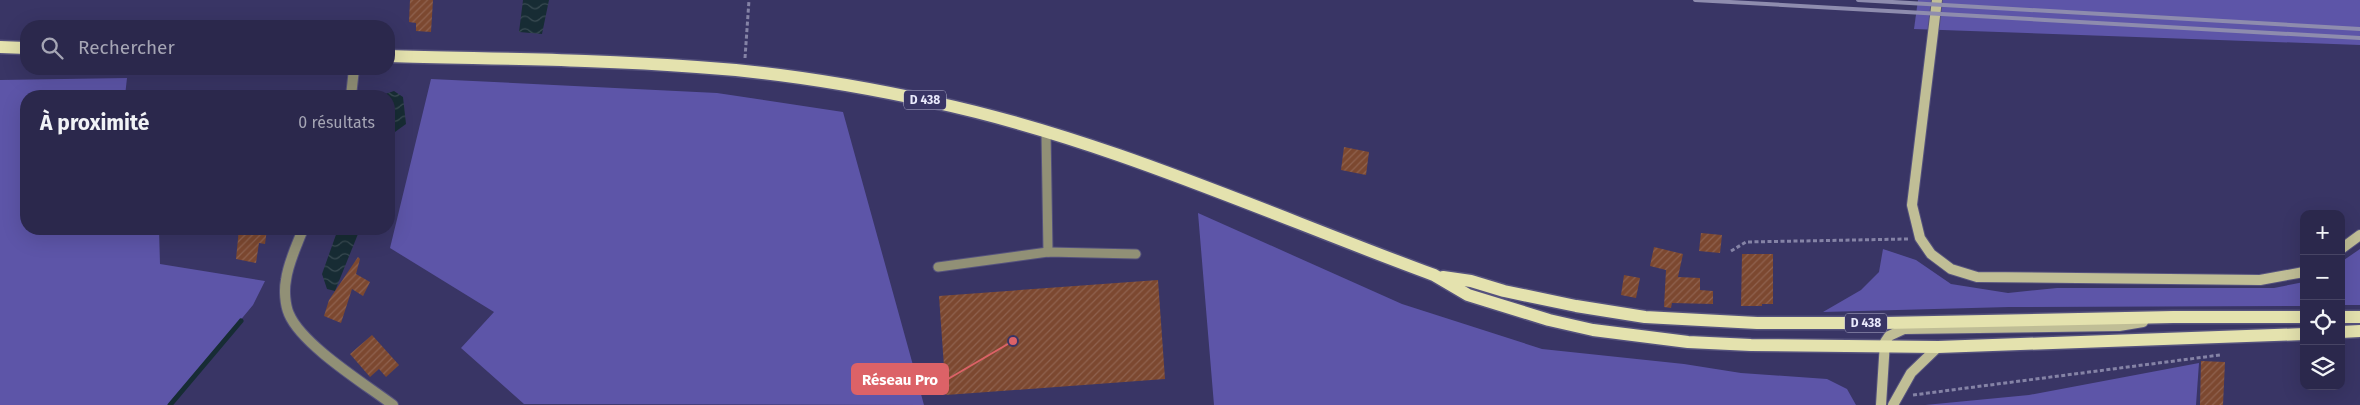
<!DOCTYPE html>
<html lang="fr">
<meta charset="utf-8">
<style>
:root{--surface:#2b284c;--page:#373456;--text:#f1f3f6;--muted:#a6a6b5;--line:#474464}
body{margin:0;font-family:"Fira Sans",sans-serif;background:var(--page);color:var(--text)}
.controls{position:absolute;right:15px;bottom:15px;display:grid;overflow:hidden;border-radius:10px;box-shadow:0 5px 20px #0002}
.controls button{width:45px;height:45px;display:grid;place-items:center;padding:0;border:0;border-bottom:1px solid var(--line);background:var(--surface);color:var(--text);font:25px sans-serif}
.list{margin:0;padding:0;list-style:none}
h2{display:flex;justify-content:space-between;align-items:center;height:65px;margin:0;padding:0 20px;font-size:21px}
h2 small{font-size:16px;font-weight:400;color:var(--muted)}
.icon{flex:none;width:28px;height:28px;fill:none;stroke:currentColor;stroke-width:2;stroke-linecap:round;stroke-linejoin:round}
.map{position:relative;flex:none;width:2360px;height:405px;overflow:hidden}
.search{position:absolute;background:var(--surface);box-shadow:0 5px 20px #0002;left:20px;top:20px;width:375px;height:55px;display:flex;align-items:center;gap:12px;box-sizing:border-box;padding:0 18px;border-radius:20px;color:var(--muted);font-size:19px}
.panel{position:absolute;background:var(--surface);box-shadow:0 5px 20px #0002;left:20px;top:90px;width:375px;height:145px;border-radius:20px}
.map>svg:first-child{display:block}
.green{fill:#5d55a8}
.water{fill:url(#water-waves)}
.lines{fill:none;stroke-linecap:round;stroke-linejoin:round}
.stream{stroke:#172c34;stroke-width:5}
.building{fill:url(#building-hatch)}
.lane-casing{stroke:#55527d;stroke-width:11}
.street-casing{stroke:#55527d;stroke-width:12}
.secondary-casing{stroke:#55527d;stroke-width:12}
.primary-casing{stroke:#55527d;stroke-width:15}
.path{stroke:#8583a6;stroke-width:3;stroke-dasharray:4 2.5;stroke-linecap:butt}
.lane{stroke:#919076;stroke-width:9}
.street{stroke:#919076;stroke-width:10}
.secondary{stroke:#c0be96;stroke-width:10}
.primary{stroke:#e4e2ae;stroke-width:12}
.rail{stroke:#8e8cae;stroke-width:4}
.labels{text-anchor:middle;stroke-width:4.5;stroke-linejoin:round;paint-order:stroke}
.shield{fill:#393565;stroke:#b4b3ce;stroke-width:1}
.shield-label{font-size:12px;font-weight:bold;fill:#e9e9fb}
.leader{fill:none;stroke:#dc6267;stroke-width:2}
.callout-dot{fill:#dc6267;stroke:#393565;stroke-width:2}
.callout{fill:#dc6267;stroke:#dc6267;stroke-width:2}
.callout-label{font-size:15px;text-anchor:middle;font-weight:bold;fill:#fff}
</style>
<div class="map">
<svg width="2360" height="405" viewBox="0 0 2360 405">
<defs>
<pattern id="water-waves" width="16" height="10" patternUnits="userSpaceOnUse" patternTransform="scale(1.25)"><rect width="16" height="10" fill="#172c34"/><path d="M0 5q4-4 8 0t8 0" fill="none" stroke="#394b52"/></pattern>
<pattern id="building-hatch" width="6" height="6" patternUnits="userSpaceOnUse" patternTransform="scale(1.25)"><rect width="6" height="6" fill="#7c4830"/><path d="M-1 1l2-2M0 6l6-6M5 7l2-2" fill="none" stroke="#8f624f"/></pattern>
</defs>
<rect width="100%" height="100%" fill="#393565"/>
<g class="green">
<polygon points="1918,0 2360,0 2360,45 1914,29"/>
<polygon points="127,78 125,96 26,96 26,229 159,229 160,264 265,281 253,305 170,405 0,405 0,80"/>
<polygon points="431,79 717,93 843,112 924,405 524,404 461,348 494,312 390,248"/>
<polygon points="1198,213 1402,304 1542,349 1684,364 1741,373 1827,379 1847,389 1856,405 1214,405"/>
<polygon points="1883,249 1916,260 1951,284 2008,293 2057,288 2274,288 2304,282 2304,306 2009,307 1823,312 1861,290 1879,272"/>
<polygon points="2360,249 2360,305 2341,305 2341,262"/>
<polygon points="2199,363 2196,405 1925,405 2029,395"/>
</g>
<g class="water">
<polygon points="523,0 549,0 542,34 519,32"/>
<polygon points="394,91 403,97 406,124 395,132 389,152 389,96 384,96 385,94"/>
<polygon points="338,229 360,229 335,291 327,289 322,274"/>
</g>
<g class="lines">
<polyline class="stream" points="170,405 241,321"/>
</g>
<g class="building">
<polygon points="410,0 433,0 431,32 416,31 416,23 409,22"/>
<polygon points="1344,147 1369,152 1366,175 1341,170"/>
<polygon points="239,229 267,229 265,244 259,243 256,263 236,259"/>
<polygon points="1701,233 1722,235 1720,253 1699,251"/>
<polygon points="1654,247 1683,254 1678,277 1700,278 1700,290 1713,291 1713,304 1672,303 1671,308 1664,307 1666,270 1650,266"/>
<polygon points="1742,254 1773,254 1773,304 1762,304 1762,306 1741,306"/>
<polygon points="358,257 360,259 356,274 370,282 363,296 352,289 341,323 324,316 329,300"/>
<polygon points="1624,275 1640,278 1636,298 1621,295"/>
<polygon points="1158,280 1165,379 946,395 939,296"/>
<polygon points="372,335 399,365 386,377 379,369 370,377 350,354"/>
<polygon points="2201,361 2225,362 2223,405 2200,405"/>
</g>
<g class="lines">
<defs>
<g id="lane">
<polyline points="1046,132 1048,252"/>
<polyline points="938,267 1048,252 1136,254"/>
</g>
<g id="street">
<polyline points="351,96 354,69"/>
<path d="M303,229C297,245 288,263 286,280C284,290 285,305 289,314C302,345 365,384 393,405"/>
</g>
<g id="secondary">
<polyline points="1937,0 1912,205 1920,238 1931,254 1951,269 1977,277 2260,280 2304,272"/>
<polyline points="2341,249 2360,235"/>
<polyline points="1881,405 1885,342 1889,336 1904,329 2119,326 2143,322"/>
<polyline points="1893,405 1911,373 1938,347"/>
</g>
<g id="primary">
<polyline points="0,47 26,48"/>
<path d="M389,56C492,59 595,59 697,67C776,72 855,85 933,102C1106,139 1268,214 1434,275L1468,295L1549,320L1593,330L1688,342L1751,345L1938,347L2304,334"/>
<polyline points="1443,277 1471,281 1504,291 1576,306 1645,317 1757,323 1884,323 2173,317 2304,317"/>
<polyline points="2341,317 2360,317"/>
<polyline points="2341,332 2360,331"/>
</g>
</defs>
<use href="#lane" class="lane-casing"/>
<use href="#street" class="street-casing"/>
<use href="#secondary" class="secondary-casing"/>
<use href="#primary" class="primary-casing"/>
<g class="path">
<polyline points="745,58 749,0"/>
<polyline points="1731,251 1746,242 1908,239"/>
<polyline points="1913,395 2220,355"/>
</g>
<use href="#lane" class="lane"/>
<use href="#street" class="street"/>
<use href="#secondary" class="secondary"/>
<use href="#primary" class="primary"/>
<g class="rail">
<polyline points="1695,0 2360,38"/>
<polyline points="1858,0 2360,29"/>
</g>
</g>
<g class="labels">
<g class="shield">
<rect x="904" y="90.5" width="42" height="19" rx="4"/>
<rect x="1845" y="313.5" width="42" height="19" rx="4"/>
</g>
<g class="shield-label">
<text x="925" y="104">D 438</text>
<text x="1866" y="327">D 438</text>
</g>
</g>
<path class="leader" d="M1013 341L948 379"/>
<circle class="callout-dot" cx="1013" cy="341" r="5"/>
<rect class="callout" x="852" y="364" width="96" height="30" rx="5"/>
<g class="callout-label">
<text x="900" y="385">Réseau Pro</text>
</g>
</svg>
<div class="controls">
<button>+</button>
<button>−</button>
<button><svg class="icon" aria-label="locate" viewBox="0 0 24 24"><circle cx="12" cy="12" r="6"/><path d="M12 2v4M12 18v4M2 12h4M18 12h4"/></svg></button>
<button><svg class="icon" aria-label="layers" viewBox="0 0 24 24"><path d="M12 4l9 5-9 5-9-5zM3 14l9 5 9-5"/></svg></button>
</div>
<div class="search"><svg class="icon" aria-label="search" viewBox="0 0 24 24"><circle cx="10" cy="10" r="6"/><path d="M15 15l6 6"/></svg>Rechercher</div>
<section class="panel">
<h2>À proximité<small>0 résultats</small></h2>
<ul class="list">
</ul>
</section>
</div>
